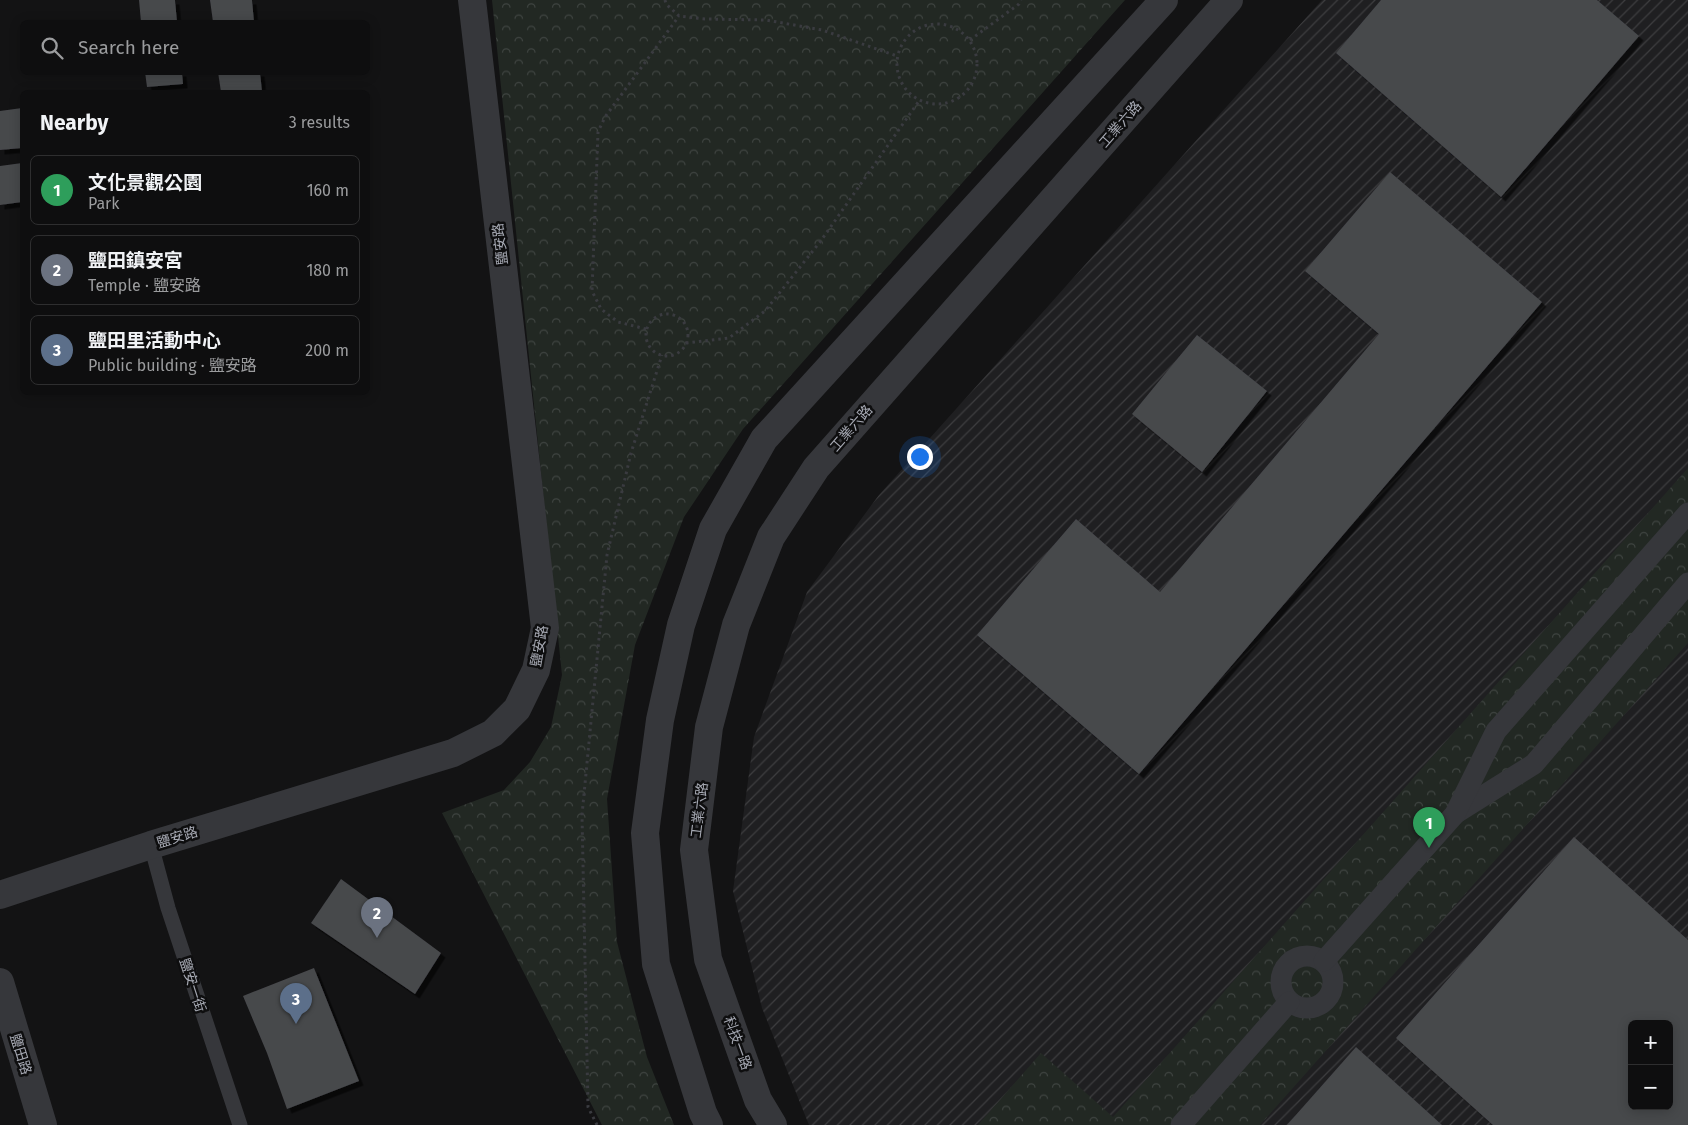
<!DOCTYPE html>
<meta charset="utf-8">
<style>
:root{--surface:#0e0e0f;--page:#171718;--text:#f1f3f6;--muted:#9b9c9e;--line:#2e2e2f;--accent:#ea580c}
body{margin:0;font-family:"Fira Sans","Noto Sans TC",sans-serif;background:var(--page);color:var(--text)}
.controls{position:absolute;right:15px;bottom:15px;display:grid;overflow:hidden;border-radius:8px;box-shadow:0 2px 12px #0003}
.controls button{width:45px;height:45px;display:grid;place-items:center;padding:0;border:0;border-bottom:1px solid var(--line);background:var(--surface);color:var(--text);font:25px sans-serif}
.you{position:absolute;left:919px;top:456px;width:18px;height:18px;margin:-12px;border:4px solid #fff;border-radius:50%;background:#1a73e8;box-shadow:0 0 0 8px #1a73e833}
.badge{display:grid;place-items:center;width:32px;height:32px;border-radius:50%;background:var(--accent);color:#fff;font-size:16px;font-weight:700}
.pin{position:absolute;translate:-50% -41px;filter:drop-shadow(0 1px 2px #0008)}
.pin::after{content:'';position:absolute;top:26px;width:18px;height:15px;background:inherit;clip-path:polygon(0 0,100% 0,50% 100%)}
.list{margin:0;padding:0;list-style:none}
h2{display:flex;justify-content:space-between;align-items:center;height:65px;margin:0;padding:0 20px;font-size:21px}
h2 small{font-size:16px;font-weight:400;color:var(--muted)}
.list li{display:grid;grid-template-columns:32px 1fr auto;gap:15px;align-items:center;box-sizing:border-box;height:70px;margin:0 10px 10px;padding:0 10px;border:1px solid var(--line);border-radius:8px}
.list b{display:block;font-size:19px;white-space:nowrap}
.list p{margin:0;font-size:16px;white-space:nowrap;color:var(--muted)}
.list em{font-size:16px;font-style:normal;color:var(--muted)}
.icon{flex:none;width:28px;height:28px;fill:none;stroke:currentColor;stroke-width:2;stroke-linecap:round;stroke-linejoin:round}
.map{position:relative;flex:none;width:1688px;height:1125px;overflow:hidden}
.search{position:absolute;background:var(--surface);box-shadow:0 2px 12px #0003;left:20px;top:20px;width:350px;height:55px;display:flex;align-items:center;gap:12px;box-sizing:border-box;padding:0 18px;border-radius:8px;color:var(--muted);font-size:19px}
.panel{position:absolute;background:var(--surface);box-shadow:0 2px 12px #0003;left:20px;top:90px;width:350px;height:305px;border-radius:8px}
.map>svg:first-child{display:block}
.industrial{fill:url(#industrial-furrows);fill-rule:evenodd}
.park{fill:url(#park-crowns)}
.building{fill:#47484c;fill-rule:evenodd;filter:url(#shadow)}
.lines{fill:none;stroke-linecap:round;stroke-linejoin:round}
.path{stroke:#3a3b40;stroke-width:3;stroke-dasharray:2.5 4;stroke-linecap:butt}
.service{stroke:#36373b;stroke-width:15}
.pedestrian{stroke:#36373b;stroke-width:21}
.minor{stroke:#36373b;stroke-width:28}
.labels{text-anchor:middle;stroke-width:5;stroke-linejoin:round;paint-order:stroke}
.street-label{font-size:14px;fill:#a6a9b3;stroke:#0e0e0f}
</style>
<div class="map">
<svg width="1688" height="1125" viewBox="0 0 1688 1125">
<defs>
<pattern id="industrial-furrows" width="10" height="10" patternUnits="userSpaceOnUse" patternTransform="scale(1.25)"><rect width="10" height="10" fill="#1f1f21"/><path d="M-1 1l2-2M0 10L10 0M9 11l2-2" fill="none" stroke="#3d3d3f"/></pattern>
<pattern id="park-crowns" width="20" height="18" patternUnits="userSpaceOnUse" patternTransform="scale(1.25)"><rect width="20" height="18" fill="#222823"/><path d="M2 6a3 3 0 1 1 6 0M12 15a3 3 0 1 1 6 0" fill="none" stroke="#3f4441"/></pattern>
<filter id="shadow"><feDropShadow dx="4.5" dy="4.5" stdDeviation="0" flood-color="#0009"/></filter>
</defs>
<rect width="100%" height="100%" fill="#131314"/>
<path class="industrial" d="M1322,0H1688V1125H809L762,1008L733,891L754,737L807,592L879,495ZM1632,1024H1669V1106H1632Z"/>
<g class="park">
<polygon points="492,0 1125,0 743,429 684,517 635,645 607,799 617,942 647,1057 674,1125 602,1125 442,813 504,790 530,762 551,727 562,675"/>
<polygon points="1688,468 1688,643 1260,1125 978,1125 1041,1053 1113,1117"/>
</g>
<g class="building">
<polygon points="139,0 175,0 177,22 141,22"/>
<polygon points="210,0 252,0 254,22 213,22"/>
<polygon points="1381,0 1597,0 1639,36 1501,197 1336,53"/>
<polygon points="145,72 182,72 183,84 147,87"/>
<polygon points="218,72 260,72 262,92 221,92"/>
<polygon points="22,108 22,148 0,150 0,111"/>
<polygon points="22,163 22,202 0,205 0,166"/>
<polygon points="1390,172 1542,302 1139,774 977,635 1076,519 1160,592 1379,334 1305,271"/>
<polygon points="1197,335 1267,391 1202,472 1132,414"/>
<path d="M1574,837L1688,940V1125H1493L1396,1038ZM1632,1024H1669V1106H1632Z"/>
<polygon points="341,879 441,953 415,994 311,923"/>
<polygon points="314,968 359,1081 287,1109 267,1053 243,996"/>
<polygon points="1356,1047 1442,1125 1287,1125"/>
</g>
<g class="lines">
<g class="path">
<polyline points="665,0 666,4 679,16 705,19 766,20 822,30 897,56"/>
<circle cx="937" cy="64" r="40"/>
<polyline points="970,40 1019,4 1021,0"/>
<circle cx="667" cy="335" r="21"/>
<polyline points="646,329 618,322 601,309 592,291 598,132 605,117 679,16"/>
<polyline points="686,343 729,338 765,311 820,242 919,101"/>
<polyline points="597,1125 588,1107 582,815 607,555 631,453 662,355"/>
</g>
<polyline class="service" points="151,845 168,908 240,1125"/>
<g class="pedestrian">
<polyline points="1456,813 1534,764 1688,583"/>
<circle cx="1307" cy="982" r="26"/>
<polyline points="1324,961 1455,814 1496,731 1688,513"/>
<polyline points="1181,1125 1289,1002"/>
</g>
<g class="minor">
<polyline points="0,895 151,845 453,753 493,733 517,709 536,670 545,628 472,0"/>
<polyline points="0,982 43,1125"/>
<polyline points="709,1125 703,1113 656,964 645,833 660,720 681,625 713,529 764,439 1164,0"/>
<polyline points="773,1125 758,1100 708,959 694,850 709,727 736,625 771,537 816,468 1229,0"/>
</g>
</g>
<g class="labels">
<g class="street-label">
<text transform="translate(1120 124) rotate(-49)" y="5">工業六路</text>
<text transform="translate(500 244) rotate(-97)" y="5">鹽安路</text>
<text transform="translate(851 428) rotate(-49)" y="5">工業六路</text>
<text transform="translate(539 646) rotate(-80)" y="5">鹽安路</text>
<text transform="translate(699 810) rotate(-83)" y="5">工業六路</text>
<text transform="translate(177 837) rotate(-17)" y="5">鹽安路</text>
<text transform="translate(193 985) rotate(72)" y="5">鹽安一街</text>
<text transform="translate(738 1043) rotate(70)" y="5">科技一路</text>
<text transform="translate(21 1054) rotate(73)" y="5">鹽田路</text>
</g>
</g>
</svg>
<div class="controls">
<button>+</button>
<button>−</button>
</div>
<div class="you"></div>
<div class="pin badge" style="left:1429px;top:848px;background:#2e9e5b">1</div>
<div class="pin badge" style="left:377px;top:938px;background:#6b7280">2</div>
<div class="pin badge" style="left:296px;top:1024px;background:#5c6f8a">3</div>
<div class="search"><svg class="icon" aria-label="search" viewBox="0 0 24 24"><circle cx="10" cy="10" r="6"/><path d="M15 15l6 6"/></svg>Search here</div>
<section class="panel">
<h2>Nearby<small>3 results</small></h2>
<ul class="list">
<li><span class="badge" style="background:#2e9e5b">1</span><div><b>文化景觀公園</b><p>Park</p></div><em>160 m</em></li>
<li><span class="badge" style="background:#6b7280">2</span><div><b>鹽田鎮安宮</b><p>Temple · 鹽安路</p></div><em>180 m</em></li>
<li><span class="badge" style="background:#5c6f8a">3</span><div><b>鹽田里活動中心</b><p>Public building · 鹽安路</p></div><em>200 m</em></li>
</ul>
</section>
</div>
